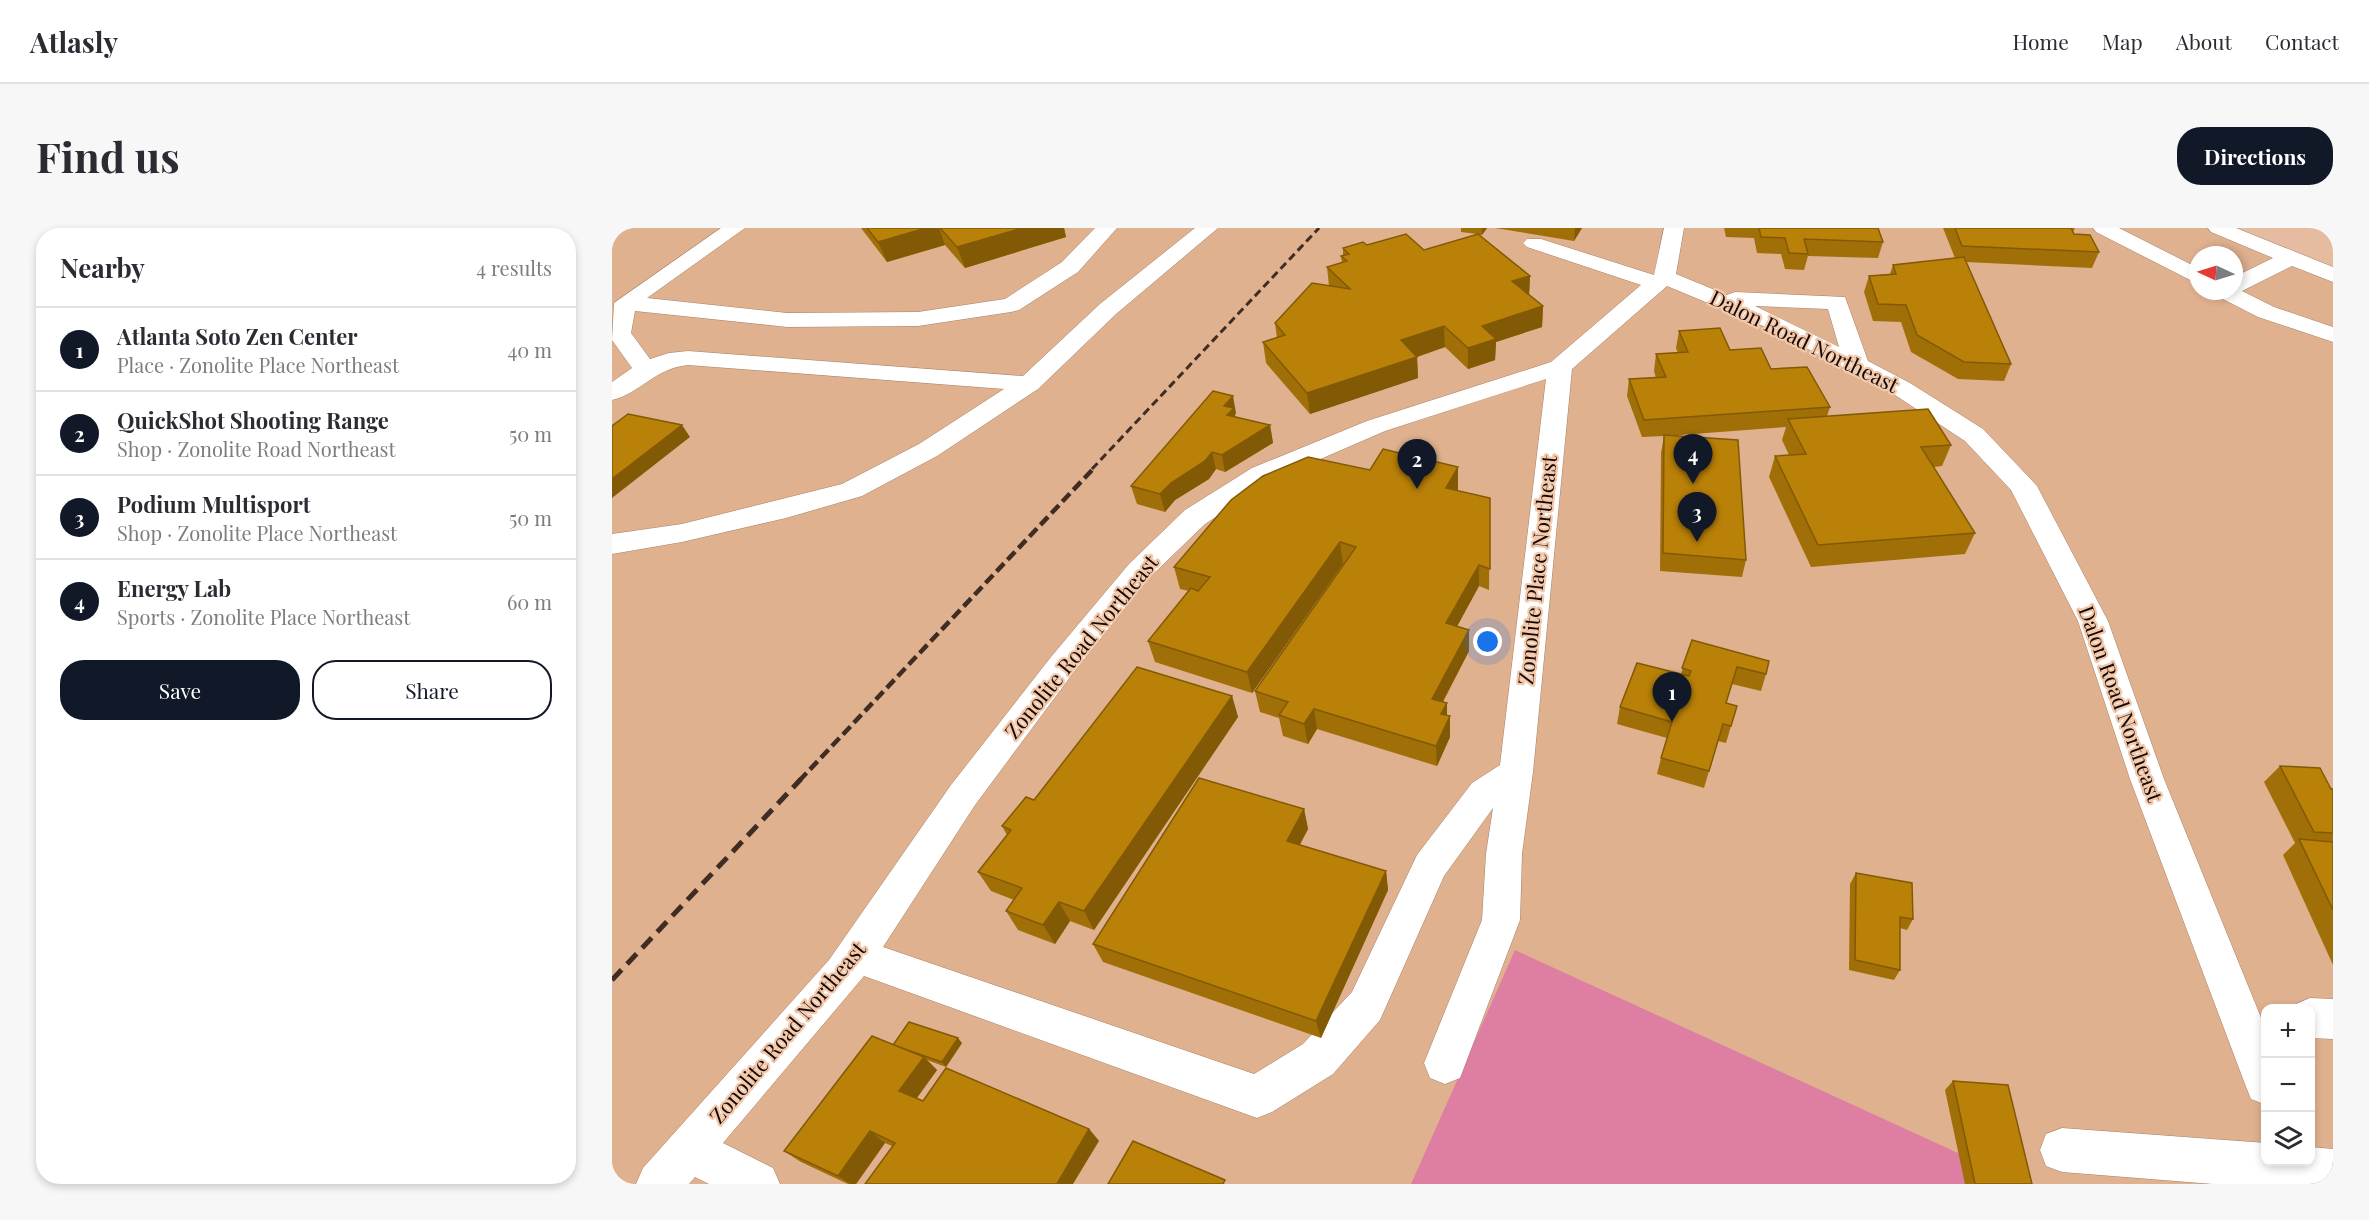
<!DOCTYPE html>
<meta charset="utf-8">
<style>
:root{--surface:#fff;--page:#f7f7f7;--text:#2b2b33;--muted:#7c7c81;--line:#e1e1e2;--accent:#111827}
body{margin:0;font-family:"Playfair Display",serif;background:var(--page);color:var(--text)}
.controls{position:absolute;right:18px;bottom:18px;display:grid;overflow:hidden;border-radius:12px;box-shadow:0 3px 9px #0003}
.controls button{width:54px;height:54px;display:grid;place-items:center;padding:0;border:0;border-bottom:2px solid var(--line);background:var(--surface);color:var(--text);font:30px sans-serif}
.compass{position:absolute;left:1577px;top:18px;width:54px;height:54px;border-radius:50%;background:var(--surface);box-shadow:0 3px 9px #0003;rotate:274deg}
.you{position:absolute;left:876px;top:414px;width:21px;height:21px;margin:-15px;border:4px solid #fff;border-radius:50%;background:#1a73e8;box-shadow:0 0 0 9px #1a73e833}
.badge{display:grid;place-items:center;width:39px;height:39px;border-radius:50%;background:var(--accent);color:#fff;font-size:20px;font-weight:700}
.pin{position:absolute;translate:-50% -50px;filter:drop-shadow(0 2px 3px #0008)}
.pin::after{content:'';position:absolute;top:32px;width:21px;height:18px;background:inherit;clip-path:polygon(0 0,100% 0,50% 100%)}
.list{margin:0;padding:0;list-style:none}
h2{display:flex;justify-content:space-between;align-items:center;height:78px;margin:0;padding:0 24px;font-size:26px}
h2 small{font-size:20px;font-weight:400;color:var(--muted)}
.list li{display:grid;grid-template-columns:39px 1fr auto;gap:18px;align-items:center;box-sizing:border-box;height:84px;padding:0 24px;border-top:2px solid var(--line)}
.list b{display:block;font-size:22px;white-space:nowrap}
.list p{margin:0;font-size:20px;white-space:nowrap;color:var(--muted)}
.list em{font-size:20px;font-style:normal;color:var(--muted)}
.actions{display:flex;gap:12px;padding:18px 24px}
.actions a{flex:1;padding:14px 0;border:2px solid var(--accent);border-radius:24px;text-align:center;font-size:21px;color:var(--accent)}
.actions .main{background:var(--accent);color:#fff}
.icon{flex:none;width:33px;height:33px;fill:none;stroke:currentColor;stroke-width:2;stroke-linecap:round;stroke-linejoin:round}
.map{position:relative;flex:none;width:1721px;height:956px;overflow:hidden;border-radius:24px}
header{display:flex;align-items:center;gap:36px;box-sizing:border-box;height:84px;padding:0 30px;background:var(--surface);border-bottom:2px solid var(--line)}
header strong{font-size:28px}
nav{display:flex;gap:33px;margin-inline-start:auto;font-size:21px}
.intro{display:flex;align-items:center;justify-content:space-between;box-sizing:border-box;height:144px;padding:0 36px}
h1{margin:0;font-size:42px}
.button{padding:15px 27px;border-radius:24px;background:var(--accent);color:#fff;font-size:21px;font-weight:700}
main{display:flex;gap:36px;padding:0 36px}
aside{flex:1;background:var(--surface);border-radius:24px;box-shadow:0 3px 9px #0003}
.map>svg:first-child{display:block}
.built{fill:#dfb18f;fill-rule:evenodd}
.green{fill:#de7ea2}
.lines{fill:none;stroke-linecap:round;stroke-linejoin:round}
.minor-casing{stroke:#a78166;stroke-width:1}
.minor{fill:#fff;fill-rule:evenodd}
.rail-far2{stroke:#3f2c22;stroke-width:3;stroke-dasharray:8 4.5;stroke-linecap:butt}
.rail-far1{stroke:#3f2c22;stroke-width:4.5;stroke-dasharray:11 5;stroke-linecap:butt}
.rail{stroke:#3f2c22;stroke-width:5;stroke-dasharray:14 8;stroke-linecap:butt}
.wall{fill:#a06f07}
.shaded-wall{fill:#825a06}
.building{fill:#ba8108;stroke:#825a06;stroke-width:1.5}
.labels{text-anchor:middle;stroke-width:4.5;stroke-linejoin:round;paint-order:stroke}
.street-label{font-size:21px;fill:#150802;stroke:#f2c9ac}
</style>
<header>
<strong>Atlasly</strong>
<nav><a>Home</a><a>Map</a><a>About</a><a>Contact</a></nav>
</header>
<div class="intro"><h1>Find us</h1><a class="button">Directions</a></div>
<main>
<aside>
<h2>Nearby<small>4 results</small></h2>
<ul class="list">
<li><span class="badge">1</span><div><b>Atlanta Soto Zen Center</b><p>Place · Zonolite Place Northeast</p></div><em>40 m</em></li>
<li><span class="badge">2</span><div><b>QuickShot Shooting Range</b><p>Shop · Zonolite Road Northeast</p></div><em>50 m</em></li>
<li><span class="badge">3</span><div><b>Podium Multisport</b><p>Shop · Zonolite Place Northeast</p></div><em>50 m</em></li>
<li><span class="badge">4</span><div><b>Energy Lab</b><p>Sports · Zonolite Place Northeast</p></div><em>60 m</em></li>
</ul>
<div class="actions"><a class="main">Save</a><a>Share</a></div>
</aside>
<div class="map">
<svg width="1721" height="956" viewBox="0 0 1721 956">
<rect width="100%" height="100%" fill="#e5bca0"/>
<path class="built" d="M0,0H1606L1721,46V956H1354L903,722L799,956H0ZM1586,27H1622V63H1586ZM1654,780H1698V934H1654Z"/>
<polygon class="green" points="903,722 1348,926 1354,956 799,956"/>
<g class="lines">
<defs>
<g id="minor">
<path d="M109,0H133L35,70L175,85L306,84L393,71L450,34L483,0H505L466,44L407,82L399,84L306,98L175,99L23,83L19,105L38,131L57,125L76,123L411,148L488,76L583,0H606L504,86L426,161L325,228L250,268L174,290L70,314L0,326V306L70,296L230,256L307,216L392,161L76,137C41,141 29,165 0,172V154L20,140L0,112L2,75Z"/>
<path d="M1052,0H1072L1064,46L1115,67L1123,64L1233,69L1256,133L1298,155L1371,201L1425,258L1496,393L1552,551L1654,802V877L1639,871L1633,856L1518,551L1466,393L1399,262L1353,213L1280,165L1156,100L1055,58L960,141L921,544L910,626L908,692L848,850L833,856L818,850L812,835L870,692L874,626L881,580L832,648L768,792L721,846L660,884L645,890L252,748L111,915L161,940L168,956H97L83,949L77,956H24L31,940L217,732L339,557L439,429L517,336L573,282L640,240L755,193L939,134L1029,57L915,19L911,15L915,11H929L1042,47ZM1143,78L1216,81L1227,119ZM934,151L888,537L860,555L805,627L740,764L691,816L642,846L271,719L363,577L461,445L537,350L593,296L660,252L773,203Z"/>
<polygon points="1481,0 1507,0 1586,40 1586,56 1484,4"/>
<polygon points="1596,0 1624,0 1721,39 1721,54 1680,38 1630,63 1662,79 1721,99 1721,114 1646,89 1605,68 1602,63 1622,63 1622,49 1661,30 1599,4"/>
<polygon points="1698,770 1721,771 1721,811 1698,810 1698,780 1682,780 1684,776"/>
<polygon points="1450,900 1654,915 1654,934 1698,934 1698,919 1721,921 1721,956 1601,956 1450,944 1434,938 1428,922 1434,906"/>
</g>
</defs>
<use href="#minor" class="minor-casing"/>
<use href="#minor" class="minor"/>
<polyline class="rail-far2" points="480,241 707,0"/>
<polyline class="rail-far1" points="187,553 482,240"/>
<polyline class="rail" points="0,752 189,551"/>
</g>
<g class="wall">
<polygon points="249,0 452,0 454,9 353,40 333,17 275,34"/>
<polygon points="849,0 875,0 870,7 867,7 918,48 917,67 931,78 930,99 884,114 883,132 856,141 833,119 805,129 806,150 698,186 654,135 651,114 665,110 663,95 717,58 715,39 730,35 729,28 731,27 731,20 755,17 812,22 865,6 849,4"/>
<polygon points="883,0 970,0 962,13"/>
<polygon points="1112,0 1266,0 1271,14 1266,30 1196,28 1192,42 1173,41 1169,26 1145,25 1142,10 1114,9"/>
<polygon points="1331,0 1463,0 1461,4 1462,6 1487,24 1480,40 1354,34 1399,136 1392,153 1346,151 1299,124 1289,94 1261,93 1252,64 1257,48 1278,46 1281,37 1343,30"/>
<polygon points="1067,103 1118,122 1159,141 1218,179 1215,188 1339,217 1330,238 1322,239 1363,305 1353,326 1199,339 1157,249 1163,228 1177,227 1170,212 1174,199 1054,208 1134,332 1130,349 1048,343 1049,225 1052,208 1030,209 1015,168 1017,151 1044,150 1042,143 1044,126 1066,125 1064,120"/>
<polygon points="624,185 623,187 623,189 658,197 661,215 613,244 604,241 597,251 563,272 553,284 525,276 519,258"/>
<polygon points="846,239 846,261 845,263 878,270 877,362 867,358 845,398 857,402 857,423 831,474 835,488 838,488 838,509 825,538 705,501 696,516 671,508 667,490 648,484 643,463 732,336 731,336 640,465 543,434 536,413 577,363 568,361 562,339 758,242"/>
<polygon points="1080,412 1154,446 1149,463 1120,456 1114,475 1125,478 1114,515 1106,513 1092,560 1045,546 1049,530 1055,510 1005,496 1008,479 1069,446"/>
<polygon points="620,468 626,489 482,702 458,693 443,716 406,702 394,683 402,672 379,663 366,644 395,607 390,598 422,572"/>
<polygon points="1668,538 1721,561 1721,737 1671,627 1683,615 1652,554"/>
<polygon points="692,581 696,601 688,617 774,643 776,662 709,810 491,734 481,716"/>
<polygon points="1244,645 1301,691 1295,702 1288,700 1288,742 1282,752 1237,742 1238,656"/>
<polygon points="350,815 334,839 315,832 325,842 305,870 311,873 477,901 487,913 280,918 273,915 244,956 236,956 189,934 172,923 281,817"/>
<polygon points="1341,853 1420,956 1353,956 1333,862"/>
</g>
<g class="shaded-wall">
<polygon points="314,0 327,0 333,17 275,34 266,14"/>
<polygon points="410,0 452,0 454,9 353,40 345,19"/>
<polygon points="870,0 875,0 870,7"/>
<polygon points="963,0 970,0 962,13"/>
<polygon points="918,48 917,68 900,53"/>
<polygon points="931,78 930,99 884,114 883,132 856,141 856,120 870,98"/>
<polygon points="832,98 833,119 790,134 789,112"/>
<polygon points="805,129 806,150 698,186 695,165"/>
<polygon points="621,168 624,185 623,187 625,197 619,204 612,178"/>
<polygon points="70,197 78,209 0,270 0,251"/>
<polygon points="658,197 661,215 613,244 610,227"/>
<polygon points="600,224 604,241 597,251 563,272 553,284 548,266 559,255"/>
<polygon points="846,239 846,261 835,282 834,260"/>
<polygon points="728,314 731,336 640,465 635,444"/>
<polygon points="867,337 867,358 835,417 834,395"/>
<polygon points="857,402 857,423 821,492 820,471"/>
<polygon points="620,468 626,489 482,702 472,683"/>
<polygon points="835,475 835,494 838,488 838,509 825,538 824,518 829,486"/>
<polygon points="702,481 705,501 696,516 692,496"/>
<polygon points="692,581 696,601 679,632 675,613"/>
<polygon points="774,643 776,662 709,810 704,793"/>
<polygon points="447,674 458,693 443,716 431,697"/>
<polygon points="346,810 350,815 334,839 330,834"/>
<polygon points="312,829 325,842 301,875 287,863"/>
<polygon points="477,901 487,913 461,956 445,956"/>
<polygon points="258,903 273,915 244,956 238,956 226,948"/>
</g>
<g class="building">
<polygon points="255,0 314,0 266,14"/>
<polygon points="328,0 410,0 345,19"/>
<polygon points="1147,0 1266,0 1271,14 1192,11 1196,26 1177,25 1173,10 1149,9"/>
<polygon points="1343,0 1459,0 1462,6 1478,7 1487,24 1350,18"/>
<polygon points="794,6 812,22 866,6 918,48 900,53 931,78 870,98 884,111 856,120 832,98 789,112 805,129 695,165 651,114 673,107 663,95 700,55 738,61 715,39 735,33 729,28 737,26 731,20 751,14 755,17"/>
<polygon points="1352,29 1399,136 1352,134 1305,107 1294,77 1266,76 1257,48 1284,46 1281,37"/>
<polygon points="1108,100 1118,122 1149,120 1159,141 1195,139 1218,179 1032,192 1017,151 1054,149 1044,126 1076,124 1067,103"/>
<polygon points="601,163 621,168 612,178 622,180 615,187 658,197 610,227 600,224 593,233 559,255 548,266 519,258"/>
<polygon points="1316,181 1339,217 1309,219 1363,305 1206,317 1163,228 1194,226 1176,191"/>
<polygon points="16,186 70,197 0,251 0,198"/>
<polygon points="1052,207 1126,212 1134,332 1051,325"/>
<polygon points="771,221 846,239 834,260 878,270 878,341 867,337 834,395 857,402 820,471 835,475 829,486 838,488 824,518 702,481 692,496 667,487 676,474 643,463 744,319 728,314 635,444 536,413 579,360 586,363 598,349 562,339 619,272 651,248 696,229 758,242"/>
<polygon points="1080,412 1157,433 1154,446 1125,439 1114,475 1125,478 1119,498 1111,496 1097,543 1049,530 1060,494 1008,479 1025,435 1077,448 1079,443 1070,440"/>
<polygon points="525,439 620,468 472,683 447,674 431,697 394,683 410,660 366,644 399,602 390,598 414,569 422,572"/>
<polygon points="1668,538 1708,540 1719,561 1721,561 1721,605 1702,604"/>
<polygon points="587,550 692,581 675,613 774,643 704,793 481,716"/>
<polygon points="1687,611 1721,614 1721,682"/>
<polygon points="1244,645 1300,655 1301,691 1288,689 1288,742 1243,732"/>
<polygon points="297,794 346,810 330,834 281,817"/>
<polygon points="260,808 312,829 287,863 311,873 334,840 477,901 445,956 253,956 283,915 258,903 226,948 172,923"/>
<polygon points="1341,853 1396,857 1420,956 1363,956"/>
<polygon points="521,913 613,952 611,956 496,956"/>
</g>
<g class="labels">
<g class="street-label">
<text transform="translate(1192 114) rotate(26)" y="7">Dalon Road Northeast</text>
<text transform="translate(926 342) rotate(-84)" y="7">Zonolite Place Northeast</text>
<text transform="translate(470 419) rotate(-51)" y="7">Zonolite Road Northeast</text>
<text transform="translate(1508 476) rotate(70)" y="7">Dalon Road Northeast</text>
<text transform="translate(176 805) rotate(-50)" y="7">Zonolite Road Northeast</text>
</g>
</g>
</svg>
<div class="controls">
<button>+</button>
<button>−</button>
<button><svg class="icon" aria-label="layers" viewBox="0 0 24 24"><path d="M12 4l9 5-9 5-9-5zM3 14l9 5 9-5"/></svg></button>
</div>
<svg class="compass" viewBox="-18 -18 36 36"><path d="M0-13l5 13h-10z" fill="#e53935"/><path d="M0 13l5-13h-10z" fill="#7c7c81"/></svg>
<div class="you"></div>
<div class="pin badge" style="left:1060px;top:494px">1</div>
<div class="pin badge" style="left:805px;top:261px">2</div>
<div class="pin badge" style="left:1085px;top:314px">3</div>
<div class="pin badge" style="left:1081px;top:256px">4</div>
</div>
</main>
